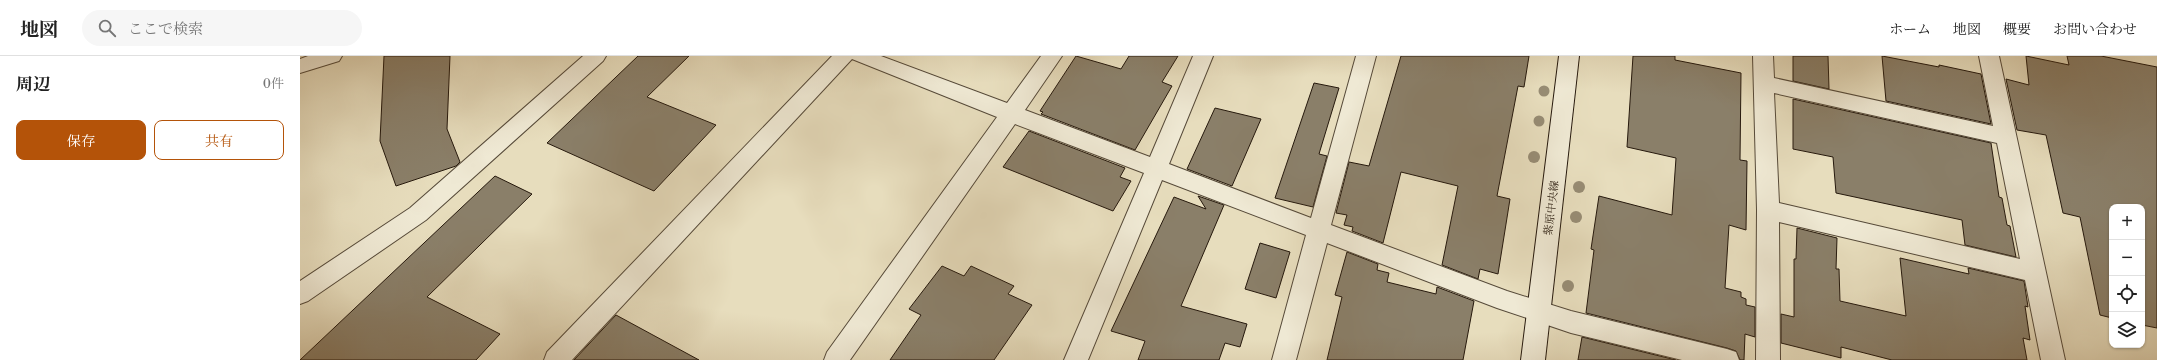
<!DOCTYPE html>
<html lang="ja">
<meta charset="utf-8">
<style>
:root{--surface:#fff;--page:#f6f6f6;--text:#222;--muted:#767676;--line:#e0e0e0;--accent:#b45309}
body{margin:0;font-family:"Libre Caslon Text","Noto Serif JP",serif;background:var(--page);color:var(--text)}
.controls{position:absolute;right:12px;bottom:12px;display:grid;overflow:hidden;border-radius:8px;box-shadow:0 1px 3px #0004}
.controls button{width:36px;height:36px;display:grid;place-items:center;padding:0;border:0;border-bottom:1px solid var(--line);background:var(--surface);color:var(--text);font:20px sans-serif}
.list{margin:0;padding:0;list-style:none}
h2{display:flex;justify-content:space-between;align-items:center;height:52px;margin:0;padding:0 16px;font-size:17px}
h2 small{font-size:13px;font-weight:400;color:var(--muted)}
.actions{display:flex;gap:8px;padding:12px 16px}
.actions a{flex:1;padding:9px 0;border:1px solid var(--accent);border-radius:8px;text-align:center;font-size:14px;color:var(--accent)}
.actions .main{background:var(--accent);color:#fff}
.icon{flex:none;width:22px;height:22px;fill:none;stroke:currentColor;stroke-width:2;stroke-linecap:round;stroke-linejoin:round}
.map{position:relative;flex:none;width:1857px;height:304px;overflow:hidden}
header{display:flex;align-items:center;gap:24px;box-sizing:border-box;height:56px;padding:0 20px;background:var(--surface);border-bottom:1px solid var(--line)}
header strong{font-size:19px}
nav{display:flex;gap:22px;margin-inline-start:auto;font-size:14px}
.search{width:280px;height:36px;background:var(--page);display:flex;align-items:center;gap:10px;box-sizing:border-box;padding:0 14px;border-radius:22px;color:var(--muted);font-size:15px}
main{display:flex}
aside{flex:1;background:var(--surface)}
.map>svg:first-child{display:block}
.building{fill:#8a7f69;stroke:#26190d}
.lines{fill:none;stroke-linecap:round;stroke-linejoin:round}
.street-casing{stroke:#564a39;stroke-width:2}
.secondary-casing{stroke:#26190d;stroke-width:2}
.street{fill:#efe9d4;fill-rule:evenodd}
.secondary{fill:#efe9d4;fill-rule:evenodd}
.tree{fill:#978c74}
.labels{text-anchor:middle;stroke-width:3;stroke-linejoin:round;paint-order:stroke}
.street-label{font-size:11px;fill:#26190d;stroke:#efe9d4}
</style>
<header>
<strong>地図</strong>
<div class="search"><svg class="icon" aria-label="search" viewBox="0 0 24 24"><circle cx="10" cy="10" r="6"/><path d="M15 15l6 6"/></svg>ここで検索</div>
<nav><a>ホーム</a><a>地図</a><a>概要</a><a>お問い合わせ</a></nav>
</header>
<main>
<aside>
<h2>周辺<small>0件</small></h2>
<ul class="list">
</ul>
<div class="actions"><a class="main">保存</a><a>共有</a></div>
</aside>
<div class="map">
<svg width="1857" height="304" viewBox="0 0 1857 304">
<rect width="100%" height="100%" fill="#e7ddbd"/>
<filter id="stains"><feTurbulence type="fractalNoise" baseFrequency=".005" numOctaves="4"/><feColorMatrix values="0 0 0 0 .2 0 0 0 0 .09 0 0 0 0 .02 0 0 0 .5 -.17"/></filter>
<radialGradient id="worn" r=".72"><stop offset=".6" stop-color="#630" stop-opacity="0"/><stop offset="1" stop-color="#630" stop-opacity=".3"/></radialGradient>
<g class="building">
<polygon points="84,0 150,0 147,73 160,106 156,110 96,130 80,85"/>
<polygon points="338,0 389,0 347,41 416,69 354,135 247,87"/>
<polygon points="776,0 821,13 829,0 878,0 862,26 872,30 835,94 741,58 743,56 740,55"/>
<polygon points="1101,0 1229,0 1224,31 1218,30 1197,140 1210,143 1198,218 1180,213 1178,223 1142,209 1158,130 1101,116 1083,187 1052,175 1053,171 1044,169 1047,159 1036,157 1049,106 1069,110"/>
<polygon points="1333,0 1375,0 1375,4 1441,17 1440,104 1447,105 1446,174 1429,169 1425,232 1441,236 1441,241 1446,243 1446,249 1455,251 1455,281 1445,278 1444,304 1440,304 1436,295 1427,292 1286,257 1294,194 1291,193 1299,140 1372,159 1376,102 1327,91"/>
<polygon points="1493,0 1528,0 1529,33 1493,25"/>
<polygon points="1582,0 1639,11 1639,9 1681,18 1691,68 1586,45"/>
<polygon points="1726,0 1769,9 1767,0 1801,0 1857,11 1857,272 1842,269 1842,151 1812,151 1812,262 1800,259 1780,161 1763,157 1746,79 1717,74 1706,23 1729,29"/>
<polygon points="1014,27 1039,32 1019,98 1027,100 1013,151 975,142"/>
<polygon points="1493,43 1691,87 1699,141 1702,142 1707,169 1710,170 1716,201 1665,189 1662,164 1536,137 1533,101 1493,93"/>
<polygon points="915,52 961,63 932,130 887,113"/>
<polygon points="729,75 825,112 820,121 831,125 813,155 703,111"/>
<polygon points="195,120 232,138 127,241 200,278 176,304 0,304"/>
<polygon points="898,140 924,149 881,250 947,268 940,291 925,287 919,304 838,304 845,285 811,275 874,141 906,153"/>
<polygon points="1497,172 1537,182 1536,213 1539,213 1540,245 1606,260 1600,202 1669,218 1668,212 1724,225 1728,251 1725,250 1730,284 1723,282 1727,304 1592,304 1541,291 1541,302 1481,287 1481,258 1494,261 1494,203 1496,203"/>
<polygon points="960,187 990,196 976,242 945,233"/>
<polygon points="1047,196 1078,208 1077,214 1089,217 1087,226 1136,238 1137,231 1174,245 1163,304 1027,304 1042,241 1035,239"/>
<polygon points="642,210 664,220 671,210 714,230 708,238 732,249 694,304 590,304 621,259 609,253"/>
<polygon points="316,259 399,304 274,304"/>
<polygon points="1282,281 1376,304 1278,304"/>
</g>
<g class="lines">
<defs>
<g id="street">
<polygon points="8,0 42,0 39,5 0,17 0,3"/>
<polygon points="283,0 306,0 303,5 126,164 8,245 0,248 0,225 110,152"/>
<polygon points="532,0 581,0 707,47 741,0 762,0 725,54 850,101 893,0 913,0 869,108 1011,162 1056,0 1076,0 1031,169 1207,235 1271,255 1427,293 1436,296 1439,304 1382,304 1271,277 1197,252 1027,187 996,304 972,304 1006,179 862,124 788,304 764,304 844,117 715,68 550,304 524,304 527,296 697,61 552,3 272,304 244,304 247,296"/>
<path d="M1453,0H1473L1474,22L1693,70L1679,0H1699L1765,304H1741L1725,224L1479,166L1480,304H1456L1457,154ZM1474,37L1697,87L1720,203L1479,147Z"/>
</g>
<polygon id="secondary" points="1259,0 1279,0 1245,304 1221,304"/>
</defs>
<use href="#street" class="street-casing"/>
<use href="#secondary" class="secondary-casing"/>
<use href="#street" class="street"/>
<use href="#secondary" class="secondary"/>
</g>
<g class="tree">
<circle cx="1244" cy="35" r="5.5"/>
<circle cx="1239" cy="65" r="5.5"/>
<circle cx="1234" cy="101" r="6"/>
<circle cx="1279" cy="131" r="6"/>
<circle cx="1276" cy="161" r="6"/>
<circle cx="1268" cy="230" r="6"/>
</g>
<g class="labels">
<g class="street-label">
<text transform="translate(1251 152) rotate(-83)" y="4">紫原中央線</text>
</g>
</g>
<rect width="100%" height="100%" filter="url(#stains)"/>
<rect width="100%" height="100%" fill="url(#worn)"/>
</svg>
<div class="controls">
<button>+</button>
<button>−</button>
<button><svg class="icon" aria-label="locate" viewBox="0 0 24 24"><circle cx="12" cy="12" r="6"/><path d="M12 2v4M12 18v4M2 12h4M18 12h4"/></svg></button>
<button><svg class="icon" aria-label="layers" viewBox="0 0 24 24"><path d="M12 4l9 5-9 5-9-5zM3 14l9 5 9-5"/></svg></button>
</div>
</div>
</main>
